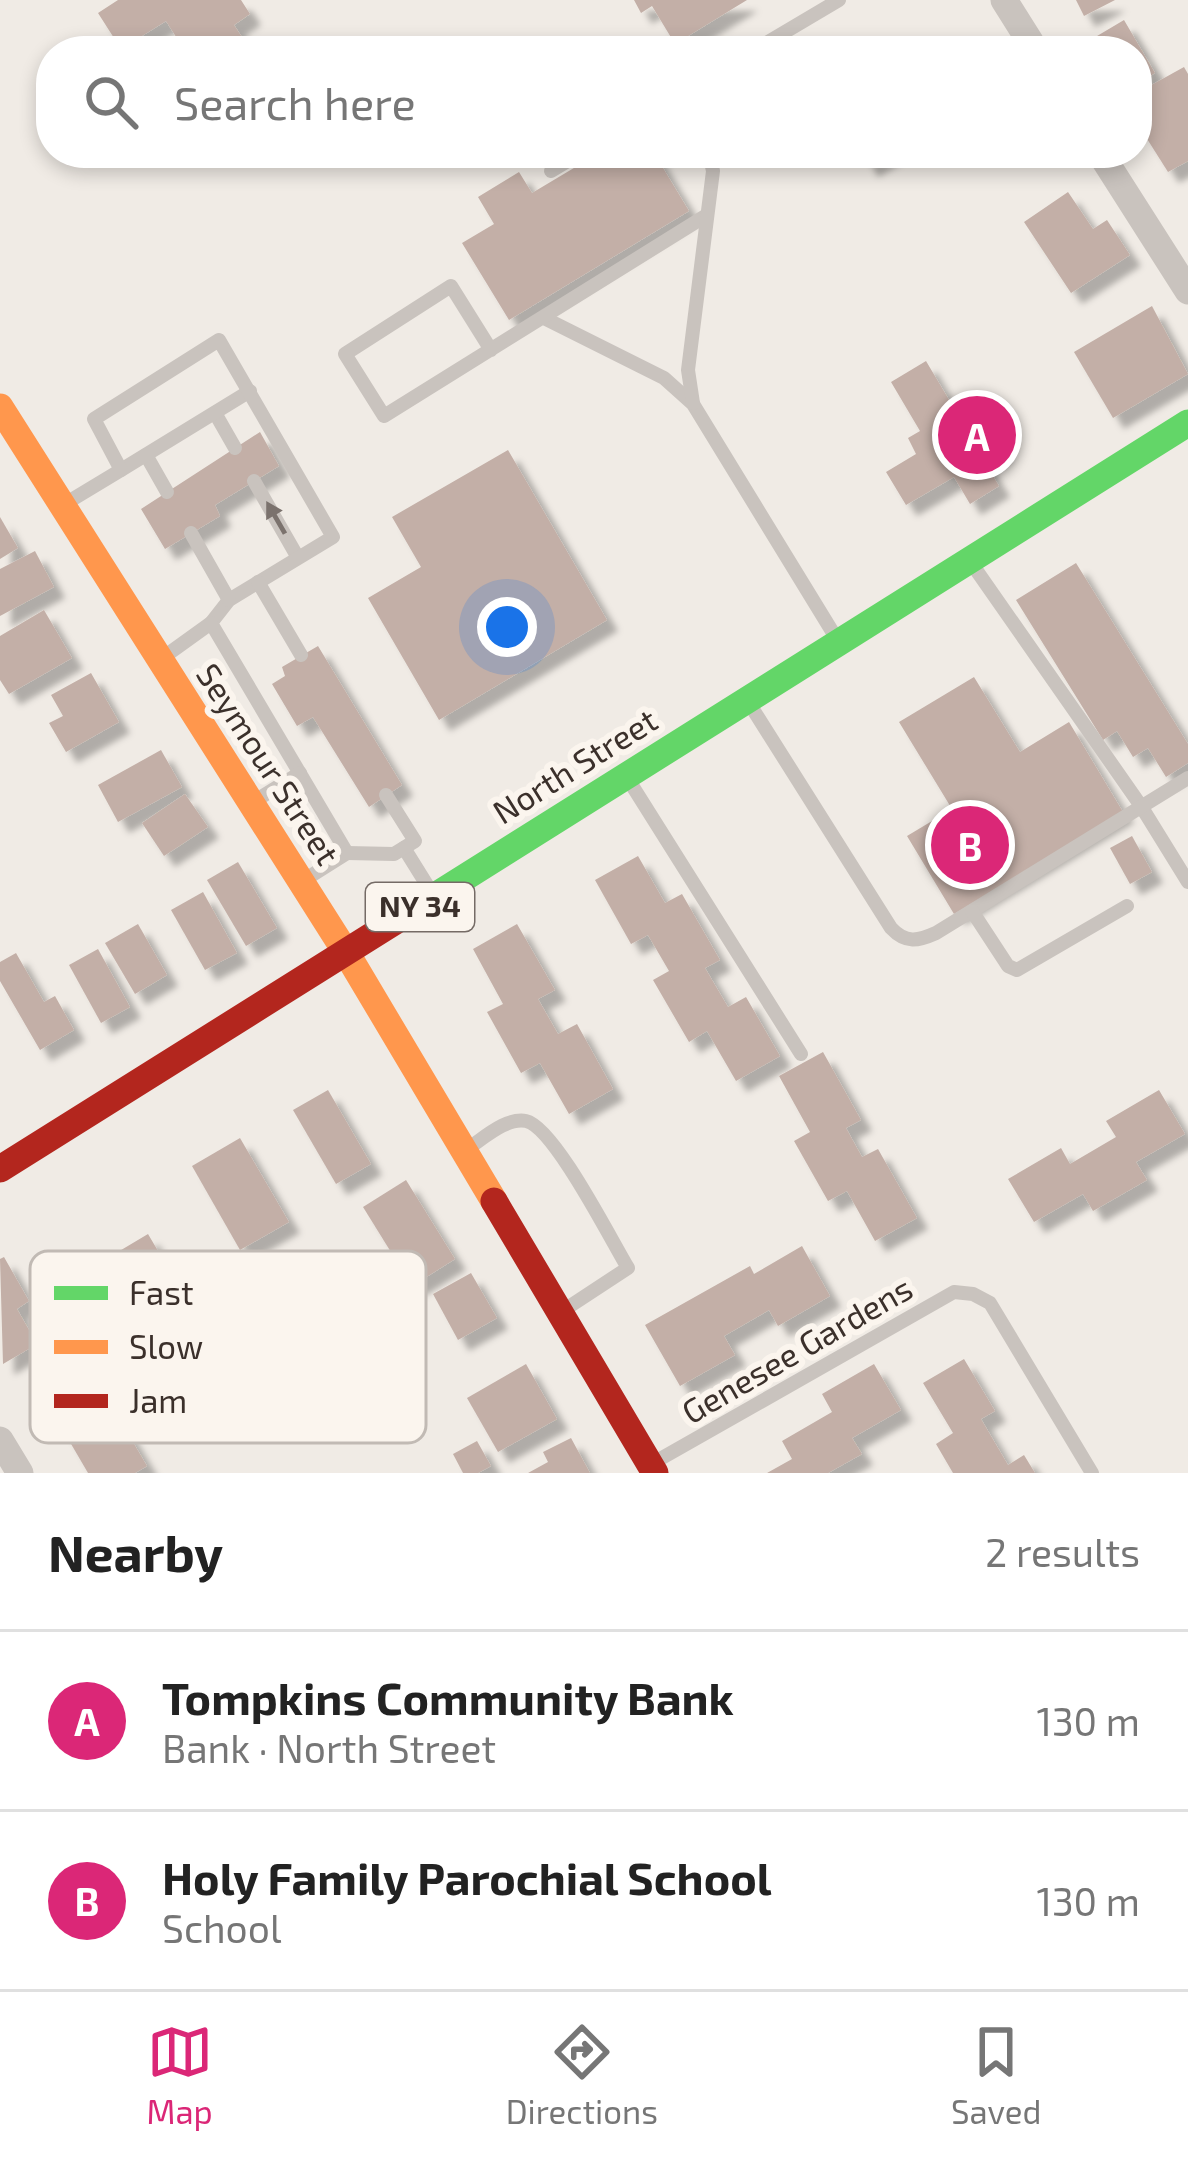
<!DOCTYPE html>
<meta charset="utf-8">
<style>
:root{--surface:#fff;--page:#f6f6f6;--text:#222;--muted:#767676;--line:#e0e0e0;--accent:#db2777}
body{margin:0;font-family:"Exo 2",sans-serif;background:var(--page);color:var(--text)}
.you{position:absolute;left:507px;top:627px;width:42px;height:42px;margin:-30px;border:9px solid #fff;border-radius:50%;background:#1a73e8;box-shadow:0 0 0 18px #1a73e833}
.badge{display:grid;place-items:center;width:78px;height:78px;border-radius:50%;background:var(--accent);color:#fff;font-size:39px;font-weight:700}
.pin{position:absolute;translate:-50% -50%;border:6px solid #fff;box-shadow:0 3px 12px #0006}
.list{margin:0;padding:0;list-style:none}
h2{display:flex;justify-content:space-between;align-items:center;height:156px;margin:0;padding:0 48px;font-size:51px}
h2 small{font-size:39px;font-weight:400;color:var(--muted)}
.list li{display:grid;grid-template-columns:78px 1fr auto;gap:36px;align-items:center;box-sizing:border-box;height:180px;padding:0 48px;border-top:3px solid var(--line)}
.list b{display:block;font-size:45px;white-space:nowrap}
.list p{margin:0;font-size:39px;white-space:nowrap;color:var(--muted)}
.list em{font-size:39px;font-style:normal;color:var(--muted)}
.icon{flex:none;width:66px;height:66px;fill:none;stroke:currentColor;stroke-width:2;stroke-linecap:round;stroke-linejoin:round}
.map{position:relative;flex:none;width:1188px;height:1473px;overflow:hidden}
.search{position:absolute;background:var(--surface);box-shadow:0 6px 18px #0003;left:36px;right:36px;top:36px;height:132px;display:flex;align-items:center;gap:30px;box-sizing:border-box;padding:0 42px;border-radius:48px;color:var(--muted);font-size:45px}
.sheet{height:516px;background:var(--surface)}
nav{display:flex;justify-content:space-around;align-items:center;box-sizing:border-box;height:168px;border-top:3px solid var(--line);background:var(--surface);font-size:33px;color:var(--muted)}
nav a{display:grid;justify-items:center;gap:6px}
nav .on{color:var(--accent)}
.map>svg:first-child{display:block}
.building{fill:#c3afa7;filter:url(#shadow)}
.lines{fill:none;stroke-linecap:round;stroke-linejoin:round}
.lane{stroke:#c9c3be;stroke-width:14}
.street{stroke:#c9c3be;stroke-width:27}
.fast{stroke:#63d668;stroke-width:27}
.slow{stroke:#ff974d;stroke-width:27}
.jam{stroke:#b3261e;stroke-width:27}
.oneway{fill:#7b726d}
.labels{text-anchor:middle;stroke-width:12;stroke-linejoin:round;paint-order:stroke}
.shield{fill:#fbf5ee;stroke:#756b66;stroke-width:3}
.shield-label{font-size:30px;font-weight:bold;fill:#3b302b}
.street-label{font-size:33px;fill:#3b302b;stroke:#fbf5ee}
.key{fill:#fbf5ee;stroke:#c1bab4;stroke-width:3}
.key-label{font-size:33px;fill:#3b302b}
</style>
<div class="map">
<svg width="1188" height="1473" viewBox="0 0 1188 1473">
<defs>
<filter id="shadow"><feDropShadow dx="11" dy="11" stdDeviation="3" flood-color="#0004"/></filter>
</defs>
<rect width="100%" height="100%" fill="#f0ebe5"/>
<g class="building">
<polygon points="118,0 241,0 250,14 234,25 251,51 185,51 166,21 121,49 98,13"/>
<polygon points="634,0 747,0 675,44 652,6 641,13"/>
<polygon points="1076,0 1115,0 1084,16"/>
<polygon points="1124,20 1155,73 1137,84 1137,51 1100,51 1092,39"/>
<polygon points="1184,67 1188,74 1188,161 1168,172 1137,123 1137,93"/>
<polygon points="599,153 654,153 689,211 509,320 462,243 494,224 478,197 519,172 532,193"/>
<polygon points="860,153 891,153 867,166"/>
<polygon points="1068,192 1093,229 1107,220 1130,255 1071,293 1024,222"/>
<polygon points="1152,306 1188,374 1113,418 1074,352"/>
<polygon points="926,361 958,415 975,405 1002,450 984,461 999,486 970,504 954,477 906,505 886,472 916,454 908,438 920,431 891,382"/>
<polygon points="260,432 279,466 215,505 220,516 165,549 141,509"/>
<polygon points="508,450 607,620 439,720 368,598 421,567 392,517"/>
<polygon points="0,517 18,548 0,559"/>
<polygon points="35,551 54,587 0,616 0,569"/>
<polygon points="1076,563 1188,744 1188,763 1166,777 1148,748 1133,757 1117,731 1103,740 1016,600"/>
<polygon points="44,610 72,658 9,694 0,680 0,636"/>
<polygon points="318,646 402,785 369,807 313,717 297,726 272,684 285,676 282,667"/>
<polygon points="91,673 119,722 66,752 49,723 63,716 51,695"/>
<polygon points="974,677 1020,752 1069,722 1123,812 954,914 907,836 952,809 899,722"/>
<polygon points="161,750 182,787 118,822 98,785"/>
<polygon points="185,794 208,827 164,856 142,823"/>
<polygon points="1132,836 1152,872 1130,884 1110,848"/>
<polygon points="638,856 665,903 682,894 720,960 705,968 728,1007 746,997 780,1056 736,1081 707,1031 689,1042 653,980 669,971 648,935 631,944 595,880"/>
<polygon points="238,862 277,928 246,946 207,880"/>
<polygon points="203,892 237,953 205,970 171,910"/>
<polygon points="138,924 167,975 135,994 105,943"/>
<polygon points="517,924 555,990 538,999 558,1034 577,1024 613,1089 569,1114 540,1063 521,1073 487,1012 503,1004 473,949"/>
<polygon points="98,949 130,1007 101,1023 69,965"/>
<polygon points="16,953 44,1002 55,996 74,1030 40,1050 0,981 0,962"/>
<polygon points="823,1052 861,1120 846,1128 862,1157 878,1149 917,1218 875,1241 847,1191 828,1201 794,1141 810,1132 779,1076"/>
<polygon points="328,1090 371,1164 336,1184 293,1110"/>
<polygon points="1159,1090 1185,1134 1136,1162 1147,1180 1093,1211 1083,1194 1034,1222 1008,1179 1061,1148 1070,1164 1116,1137 1106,1121"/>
<polygon points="240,1138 289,1222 240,1250 192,1166"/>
<polygon points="406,1180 455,1259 412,1286 363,1207"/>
<polygon points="148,1234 200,1322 167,1340 137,1290 123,1298 101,1262"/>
<polygon points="802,1246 830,1296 778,1326 769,1310 724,1336 735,1355 680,1386 645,1325 750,1266 754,1274"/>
<polygon points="4,1257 29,1301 17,1309 37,1344 3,1364 0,1259"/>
<polygon points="471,1273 497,1318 458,1340 433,1294"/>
<polygon points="964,1359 995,1411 981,1419 1008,1465 1024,1455 1035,1473 953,1473 936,1444 953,1433 923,1383"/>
<polygon points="86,1362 147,1466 135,1473 88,1473 39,1389"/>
<polygon points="526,1364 557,1419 498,1452 467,1398"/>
<polygon points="874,1364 901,1410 852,1438 862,1454 828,1473 767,1473 792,1459 782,1441 832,1412 822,1394"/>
<polygon points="571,1438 590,1473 528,1473 548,1462 543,1452"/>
<polygon points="477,1441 491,1466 478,1473 463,1473 453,1454"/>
</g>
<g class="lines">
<g class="lane">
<polyline points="753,51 839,0"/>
<polyline points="551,171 581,153"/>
<polyline points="544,318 664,378 693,404 835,636"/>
<polyline points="491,350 451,286 345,354 384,416 707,215"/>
<polyline points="693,403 688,370 713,171 709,153"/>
<polyline points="215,413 235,448"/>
<polyline points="146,455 167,492"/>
<polyline points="121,470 250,391"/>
<polyline points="254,481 297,556"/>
<polyline points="63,505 121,470 94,419 219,340 333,537 229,600 211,623 347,853 301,882"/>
<polyline points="191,533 229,600"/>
<polyline points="972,564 1141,806 1188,882"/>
<polyline points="258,582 301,655"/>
<polyline points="161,659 211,623"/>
<path d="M749,703L891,928C906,944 918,941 936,933L1188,778"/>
<polyline points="628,779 801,1054"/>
<polyline points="253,802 300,773"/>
<polyline points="404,848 432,893"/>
<polyline points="347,853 394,854 415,841 386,795"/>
<polyline points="972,911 1008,966 1017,970 1127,906"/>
<path d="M467,1149C483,1139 506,1117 526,1121C554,1127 611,1240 628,1268L564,1310"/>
<polyline points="653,1463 954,1292 973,1294 990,1303 1092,1473"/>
</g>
<g class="street">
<polyline points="1004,0 1036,51"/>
<polyline points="1100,153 1188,291"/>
<polyline points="0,1440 20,1473"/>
</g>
<polyline class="fast" points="413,910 1188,423"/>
<polyline class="slow" points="0,407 347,954 494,1201"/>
<g class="jam">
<polyline points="0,1169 413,910"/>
<polyline points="494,1201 655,1473"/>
</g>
</g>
<defs><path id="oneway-solid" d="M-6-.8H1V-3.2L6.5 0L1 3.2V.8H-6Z" transform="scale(3)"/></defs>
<use class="oneway" href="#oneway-solid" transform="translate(276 518) rotate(-120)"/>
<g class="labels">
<rect class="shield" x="366" y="883" width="108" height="48" rx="9"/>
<g class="shield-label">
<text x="420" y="917">NY 34</text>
</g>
<g class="street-label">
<text transform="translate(268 764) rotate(57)" y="12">Seymour Street</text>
<text transform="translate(575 766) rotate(-32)" y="12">North Street</text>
<text transform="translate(797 1350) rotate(-30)" y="12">Genesee Gardens</text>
</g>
</g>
<rect x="30" y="1251" width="396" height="192" rx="18" class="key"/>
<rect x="54" y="1286" width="54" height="14" fill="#63d668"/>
<rect x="54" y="1340" width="54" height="14" fill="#ff974d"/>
<rect x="54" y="1394" width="54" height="14" fill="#b3261e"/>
<g class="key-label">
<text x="129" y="1305">Fast</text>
<text x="129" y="1359">Slow</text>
<text x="129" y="1413">Jam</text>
</g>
</svg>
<div class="you"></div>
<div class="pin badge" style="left:977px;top:435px">A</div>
<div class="pin badge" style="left:970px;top:845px">B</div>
<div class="search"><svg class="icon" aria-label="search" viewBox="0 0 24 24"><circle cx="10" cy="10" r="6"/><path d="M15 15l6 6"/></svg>Search here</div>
</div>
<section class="sheet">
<h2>Nearby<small>2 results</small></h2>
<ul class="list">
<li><span class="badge">A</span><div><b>Tompkins Community Bank</b><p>Bank · North Street</p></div><em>130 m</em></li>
<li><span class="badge">B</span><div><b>Holy Family Parochial School</b><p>School</p></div><em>130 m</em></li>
</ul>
</section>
<nav>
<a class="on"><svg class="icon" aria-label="map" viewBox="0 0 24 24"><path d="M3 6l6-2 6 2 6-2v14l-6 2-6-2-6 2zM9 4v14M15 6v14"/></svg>Map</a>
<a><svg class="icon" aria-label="directions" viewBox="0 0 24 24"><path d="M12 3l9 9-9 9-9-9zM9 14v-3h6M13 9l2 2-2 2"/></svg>Directions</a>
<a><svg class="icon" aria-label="saved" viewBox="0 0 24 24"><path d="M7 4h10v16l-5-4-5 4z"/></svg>Saved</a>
</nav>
